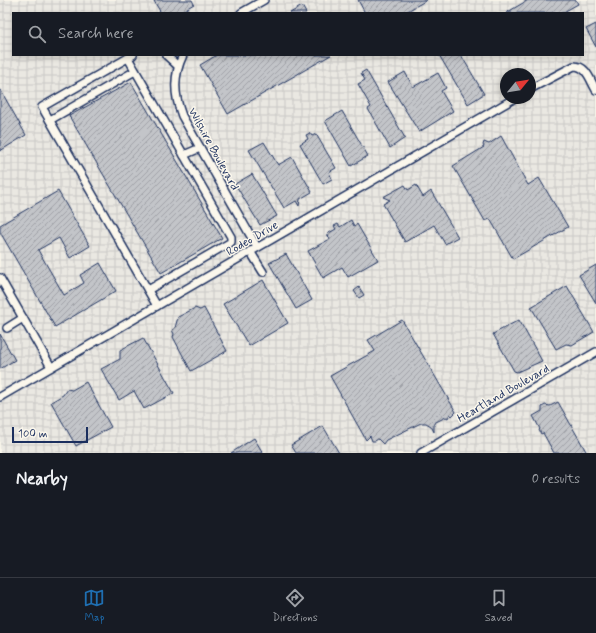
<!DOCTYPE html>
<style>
:root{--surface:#171b24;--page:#20242c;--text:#f1f3f6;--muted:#9ea1a6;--line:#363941;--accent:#1f6fb2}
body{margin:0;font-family:Mynerve,sans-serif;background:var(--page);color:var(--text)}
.compass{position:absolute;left:500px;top:68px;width:36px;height:36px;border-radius:50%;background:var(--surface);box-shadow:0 2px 6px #0003;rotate:60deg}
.scale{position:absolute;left:12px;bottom:10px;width:76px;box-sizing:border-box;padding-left:4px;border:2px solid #1b2f5e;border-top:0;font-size:11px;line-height:14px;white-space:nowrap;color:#1b2f5e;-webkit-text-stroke:3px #fbf7ec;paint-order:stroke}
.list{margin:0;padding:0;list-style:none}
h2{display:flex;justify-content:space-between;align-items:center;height:52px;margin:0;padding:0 16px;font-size:17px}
h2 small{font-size:13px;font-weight:400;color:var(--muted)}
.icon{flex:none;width:22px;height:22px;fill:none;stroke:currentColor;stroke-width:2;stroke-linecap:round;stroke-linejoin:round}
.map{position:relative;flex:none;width:596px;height:453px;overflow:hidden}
.search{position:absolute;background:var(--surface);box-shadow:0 2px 6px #0003;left:12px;right:12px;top:12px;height:44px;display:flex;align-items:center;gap:10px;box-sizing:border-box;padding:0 14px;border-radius:0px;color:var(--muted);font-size:15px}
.sheet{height:124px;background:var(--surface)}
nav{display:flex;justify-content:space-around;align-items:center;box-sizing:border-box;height:56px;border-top:1px solid var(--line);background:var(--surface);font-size:11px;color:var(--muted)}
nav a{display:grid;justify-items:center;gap:2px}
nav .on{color:var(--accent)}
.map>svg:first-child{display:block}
.industrial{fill:url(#industrial-grid);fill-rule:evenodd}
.building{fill:url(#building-hatch);stroke:#1b2f5e}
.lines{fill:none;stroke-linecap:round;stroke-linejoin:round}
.minor-casing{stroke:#1b2f5e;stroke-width:10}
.minor{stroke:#fbf7ec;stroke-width:7}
.labels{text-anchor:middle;stroke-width:3;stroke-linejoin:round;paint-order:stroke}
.street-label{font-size:12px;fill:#1b2f5e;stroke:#fbf7ec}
</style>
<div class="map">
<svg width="596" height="453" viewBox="0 0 596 453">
<defs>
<pattern id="industrial-grid" width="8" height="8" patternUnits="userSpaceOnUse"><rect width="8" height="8" fill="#eae8e2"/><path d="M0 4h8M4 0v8" fill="none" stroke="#c8c7c4"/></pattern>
<pattern id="building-hatch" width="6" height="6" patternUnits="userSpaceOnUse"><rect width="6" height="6" fill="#c3c5c9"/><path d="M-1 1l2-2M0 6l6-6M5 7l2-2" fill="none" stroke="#9ea0a6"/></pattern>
</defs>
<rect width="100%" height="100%" fill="#fbf7ec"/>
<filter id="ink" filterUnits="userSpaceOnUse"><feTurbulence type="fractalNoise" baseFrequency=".025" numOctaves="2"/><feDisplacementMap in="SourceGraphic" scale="8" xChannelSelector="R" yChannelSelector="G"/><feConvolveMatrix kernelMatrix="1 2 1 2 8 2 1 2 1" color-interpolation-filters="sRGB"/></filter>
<g filter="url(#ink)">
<path class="industrial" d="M0,0H596V453H0ZM13,13H583V55H13ZM506,74H530V98H506Z"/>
<g class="building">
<polygon points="156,0 192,0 194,4 179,13 161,13 154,1"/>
<polygon points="358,0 427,0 404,13 365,13"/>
<polygon points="528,0 576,0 578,4 562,13 506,13"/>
<polygon points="302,6 306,13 290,13"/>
<polygon points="596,24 596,47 586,29"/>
<polygon points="217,55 331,55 228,114 200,65"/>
<polygon points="439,55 461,55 484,94 468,104"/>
<polygon points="366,70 405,138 390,148 368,109 371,107 358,84 365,80 361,73"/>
<polygon points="405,72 413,87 438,73 446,88 441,91 453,111 419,132 388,82"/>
<polygon points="131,82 222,238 161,273 69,116"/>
<polygon points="0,89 26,135 0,151"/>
<polygon points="342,111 368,156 351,166 325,121"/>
<polygon points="310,133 312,136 316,134 336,168 329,172 332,179 323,184 300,144 308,139 306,135"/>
<polygon points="501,136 528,185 539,178 568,227 513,259 490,219 485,221 453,166 484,147 483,145 484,142 489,144"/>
<polygon points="264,142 278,165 292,157 312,192 300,199 299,206 296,201 284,208 249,150"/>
<polygon points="252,174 277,216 260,225 235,184"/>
<polygon points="405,185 408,190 416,185 423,197 431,191 458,237 445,244 434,225 405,242 383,204 390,200 383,197"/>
<polygon points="58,191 90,246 70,258 59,238 38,250 64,295 84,283 80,275 100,263 116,291 55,327 0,232 0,225"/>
<polygon points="351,220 354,226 357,224 378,260 348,277 342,267 323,278 308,251 330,239 327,234 336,229 334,226 338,224 340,227"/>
<polygon points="286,254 312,300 296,309 269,263"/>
<polygon points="596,265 596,303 579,275"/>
<polygon points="263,280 288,323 249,346 223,304"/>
<polygon points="567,286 594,332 572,345 566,344 556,349 531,307"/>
<polygon points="359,287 364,295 359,298 354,291"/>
<polygon points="195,308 200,310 204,308 227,351 191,371 173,337 174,334 172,330 175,328 178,317"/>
<polygon points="402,320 456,412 452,416 450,414 448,418 446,417 434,423 434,432 431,426 426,423 421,423 386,440 383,444 378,439 375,441 372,441 370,436 366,440 330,376 375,351 368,340"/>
<polygon points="519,320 542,361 517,372 514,371 493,334"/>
<polygon points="0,334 15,360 0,369"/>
<polygon points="143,338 174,393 144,409 134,391 119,400 101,369 120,359 120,350"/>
<polygon points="86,382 111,427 76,446 51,402 63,395 67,389 72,390"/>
<polygon points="558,402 587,453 554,453 543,433 541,434 539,430 540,429 533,416 542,411 542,407 545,405 550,406"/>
<polygon points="323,426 339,453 296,453 291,445"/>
<polygon points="254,438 263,453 231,453"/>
</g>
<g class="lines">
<defs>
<g id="minor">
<polyline points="241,13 264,0"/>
<polyline points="133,55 42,107 157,306"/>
<polyline points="166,55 178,66"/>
<path d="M183,55C173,76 174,95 182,116L257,247"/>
<polyline points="128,58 231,237 231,242 148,290"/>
<path d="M530,89L574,66C587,66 590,80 596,90"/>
<polyline points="50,120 135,71"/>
<polyline points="184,155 200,148"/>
<polyline points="250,251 263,272"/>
<polyline points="0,278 51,367"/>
<polyline points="7,328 23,318"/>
<polyline points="0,397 515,98"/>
<polyline points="421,453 596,352"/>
</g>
</defs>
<use href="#minor" class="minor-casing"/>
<use href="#minor" class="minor"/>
</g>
</g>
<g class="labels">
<g class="street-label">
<text transform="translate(214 149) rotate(61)" y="4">Wilshire Boulevard</text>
<text transform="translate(252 238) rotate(-30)" y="4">Rodeo Drive</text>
<text transform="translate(503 393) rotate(-30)" y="4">Heartland Boulevard</text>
</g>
</g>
</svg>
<svg class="compass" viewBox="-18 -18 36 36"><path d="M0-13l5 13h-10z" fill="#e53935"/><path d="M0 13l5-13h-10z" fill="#9ea1a6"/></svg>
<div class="scale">100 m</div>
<div class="search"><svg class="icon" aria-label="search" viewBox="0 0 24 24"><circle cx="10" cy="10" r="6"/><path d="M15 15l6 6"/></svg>Search here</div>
</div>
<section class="sheet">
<h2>Nearby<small>0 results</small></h2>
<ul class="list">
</ul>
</section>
<nav>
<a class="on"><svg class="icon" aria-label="map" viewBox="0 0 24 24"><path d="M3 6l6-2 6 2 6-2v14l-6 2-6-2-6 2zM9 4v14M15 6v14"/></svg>Map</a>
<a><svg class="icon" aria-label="directions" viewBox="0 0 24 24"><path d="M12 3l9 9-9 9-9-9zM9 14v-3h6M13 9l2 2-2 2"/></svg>Directions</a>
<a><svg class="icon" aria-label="saved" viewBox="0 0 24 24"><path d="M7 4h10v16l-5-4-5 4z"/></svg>Saved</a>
</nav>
